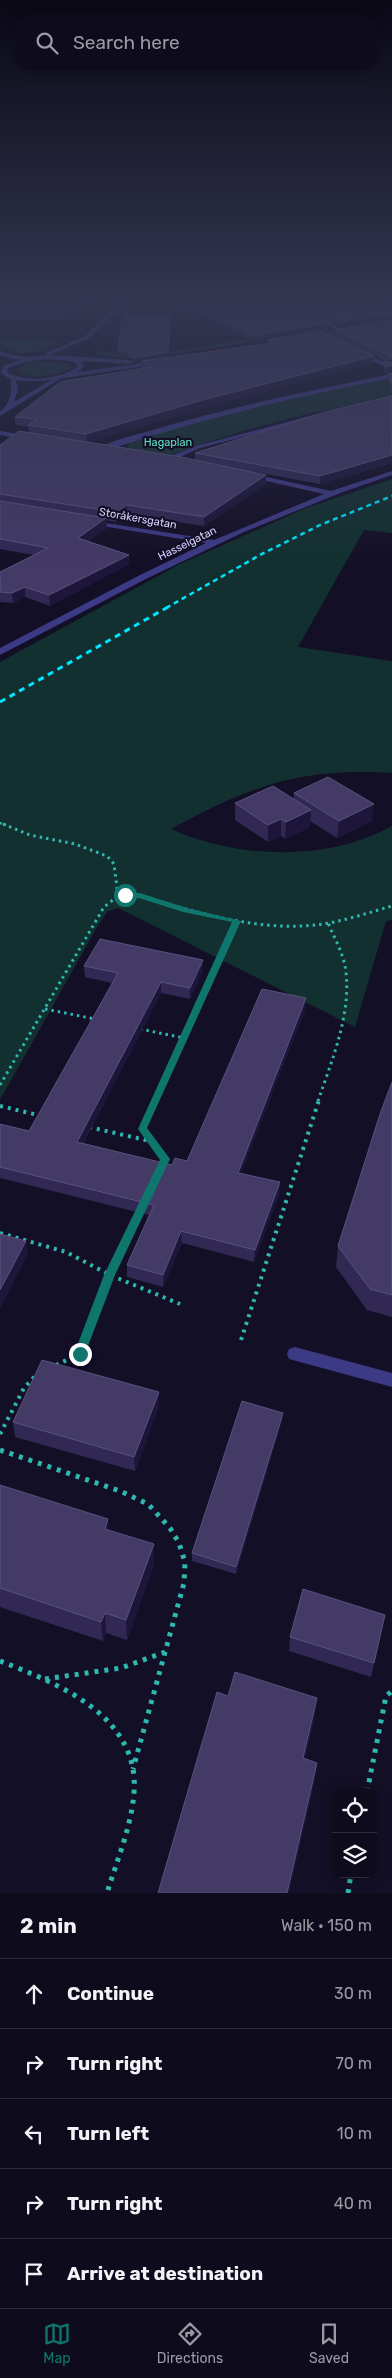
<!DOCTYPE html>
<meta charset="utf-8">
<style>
:root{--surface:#0e0b1c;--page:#171425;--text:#f1f3f6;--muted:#9b9ba3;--line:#2e2b3b;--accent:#0f766e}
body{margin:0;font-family:Rubik,sans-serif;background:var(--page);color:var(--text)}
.controls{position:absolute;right:15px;bottom:15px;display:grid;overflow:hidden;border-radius:10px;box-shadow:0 2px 12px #0003}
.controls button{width:45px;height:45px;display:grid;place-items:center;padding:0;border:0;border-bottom:1px solid var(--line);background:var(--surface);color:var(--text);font:25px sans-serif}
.stop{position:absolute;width:15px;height:15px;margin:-11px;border:4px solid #0f766e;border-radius:50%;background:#fff}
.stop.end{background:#0f766e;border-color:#fff;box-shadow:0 1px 5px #0008}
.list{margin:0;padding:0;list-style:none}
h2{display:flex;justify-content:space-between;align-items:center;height:65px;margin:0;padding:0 20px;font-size:21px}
h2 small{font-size:16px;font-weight:400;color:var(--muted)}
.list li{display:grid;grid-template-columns:32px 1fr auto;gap:15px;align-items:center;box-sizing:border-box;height:70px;padding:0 20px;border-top:1px solid var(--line)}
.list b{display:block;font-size:19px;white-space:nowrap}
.list em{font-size:16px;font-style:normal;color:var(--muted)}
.icon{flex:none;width:28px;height:28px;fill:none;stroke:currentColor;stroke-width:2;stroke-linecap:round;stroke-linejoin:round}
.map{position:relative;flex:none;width:392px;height:1893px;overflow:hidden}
.search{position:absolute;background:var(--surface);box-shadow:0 2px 12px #0003;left:15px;right:15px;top:15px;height:55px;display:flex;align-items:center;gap:12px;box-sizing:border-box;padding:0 18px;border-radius:15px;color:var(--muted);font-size:19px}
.sheet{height:415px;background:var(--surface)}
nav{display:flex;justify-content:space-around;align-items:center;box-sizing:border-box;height:70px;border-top:1px solid var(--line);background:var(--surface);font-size:14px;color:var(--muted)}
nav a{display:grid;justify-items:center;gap:2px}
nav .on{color:var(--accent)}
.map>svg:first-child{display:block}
.green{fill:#12302f}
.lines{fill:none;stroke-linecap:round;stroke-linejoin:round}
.path-far3{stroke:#2fb8b0;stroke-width:2.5;stroke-dasharray:2 3;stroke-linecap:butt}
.path-far2{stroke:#2fb8b0;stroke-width:3;stroke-dasharray:2.5 4;stroke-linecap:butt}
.path-far1{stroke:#2fb8b0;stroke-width:4;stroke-dasharray:3 5;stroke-linecap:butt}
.path{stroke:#2fb8b0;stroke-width:5;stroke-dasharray:4 6;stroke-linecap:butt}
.minor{fill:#3d3a85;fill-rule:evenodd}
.tertiary{fill:#3d3a85;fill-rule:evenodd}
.rail-far1{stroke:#00e5ff;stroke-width:2.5;stroke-dasharray:5 4;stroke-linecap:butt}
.rail{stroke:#00e5ff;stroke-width:3;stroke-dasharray:6 5;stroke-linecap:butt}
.wall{fill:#312854}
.shaded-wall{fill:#1d163a}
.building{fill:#433a66;stroke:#5a527e}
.route{fill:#0f766e}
.labels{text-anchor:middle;stroke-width:4.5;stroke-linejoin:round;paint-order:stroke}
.far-park-label{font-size:11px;fill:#5fe0c0;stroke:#130f26}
.far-street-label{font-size:11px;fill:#d9d4ff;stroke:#130f26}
</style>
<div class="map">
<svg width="392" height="1893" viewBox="0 0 392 1893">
<rect width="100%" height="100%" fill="#130f26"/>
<g class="green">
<path d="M313,328L317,329C274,336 130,370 95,353L96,350L134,358Z"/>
<path d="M0,339L65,341C44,350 19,362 0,343Z"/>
<path d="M43,361L70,363L72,367C61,376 28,381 17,370L22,365Z"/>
<path d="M392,378V398L306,414L239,432L171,455L136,451L128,447L129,442C215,413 303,395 392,378Z"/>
<path d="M392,479V533L364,530L298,647L392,661V773C302,767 249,786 171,829C238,859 327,862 392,826V920L386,921L355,1027L118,908L107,912L97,927L0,1100V662L178,565L306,508Z"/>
</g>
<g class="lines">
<polyline class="path-far3" points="0,823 6,825"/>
<g class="path-far2">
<polyline points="3,824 30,835 75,844 107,856 114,864 118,896"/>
<polyline points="45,1009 95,1019"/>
<polyline points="140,1029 184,1038"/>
<path d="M0,1085L104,907L118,896L132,894C195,911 263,935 329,923C350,919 371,912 392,906"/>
<polyline points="155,1101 237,921"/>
<path d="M318,1101C332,1060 353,1010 345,966C342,951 334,937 328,923"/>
</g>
<g class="path-far1">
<polyline points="155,1100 142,1129 165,1159 163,1165"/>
<polyline points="0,1106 42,1116"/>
<polyline points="89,1127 154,1142"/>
<polyline points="0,1233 66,1252 110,1275 140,1211"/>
<polyline points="241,1340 319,1100"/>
<polyline points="56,1365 80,1354 110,1275 180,1304"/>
<polyline points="0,1434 24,1388 39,1372"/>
</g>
<g class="path">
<polyline points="0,1450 120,1491 148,1504 170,1528 179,1543 185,1562 184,1583 133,1769"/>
<path d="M0,1661C59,1684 140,1716 134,1793C131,1828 117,1860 107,1893"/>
<polyline points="45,1679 121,1668 165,1652"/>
<polyline points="367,1792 386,1696 392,1691"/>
<polyline points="348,1893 351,1874"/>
</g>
<g class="minor">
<polygon points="284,301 291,301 347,332 342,333"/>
<polygon points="0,351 13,355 39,358 36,360 13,359 0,355"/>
<polygon points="360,351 392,366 392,370 358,354"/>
<path d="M392,374V378C295,397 199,419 105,451L98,449C111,440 140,434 156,429C234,406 313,390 392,374Z"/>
<path d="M58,376L60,379L0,416V411C12,404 11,389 11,377H15L18,389L14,402Z"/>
<polygon points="321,413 324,415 323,416 200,448 171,461 164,459 196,446"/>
<polygon points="0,431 30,436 33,438 30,440 0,435"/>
<polygon points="392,471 392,475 343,492 244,532 146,579 0,655 0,648 140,575 206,543 90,524 87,524 87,520 214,540 324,494 248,477 248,473 331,491"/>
<polygon points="295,1347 392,1373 392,1387 289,1359 287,1354 289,1349"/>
</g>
<g class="tertiary">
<path d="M122,301H128L89,338L50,355L130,360L133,362L130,364L81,361L84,367L78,372L158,361L160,364L43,381H20L8,378L1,373L3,366L24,358L46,355V353L85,336ZM47,359L70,361L77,364L78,366C61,380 26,383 7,372L8,368L25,362Z"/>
<polygon points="350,329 352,332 311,339 308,337"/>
</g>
<polyline class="rail-far1" points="166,608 260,555 320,525 392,496"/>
<polyline class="rail" points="0,702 168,607"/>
</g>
<g class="wall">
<polygon points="0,301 96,301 94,305 73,304 69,319 0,319"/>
<polygon points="175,301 292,301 332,323 332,329 256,342 176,303"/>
<polygon points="305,301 392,301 343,327 305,307"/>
<polygon points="170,315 168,357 144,361 268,343 268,340 374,356 373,363 199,409 89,442 195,460 195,453 392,396 392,463 320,484 244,470 266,475 266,484 204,526 127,514 116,522 106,520 107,528 88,541 129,555 129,564 50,606 25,597 13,603 0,602 0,572 34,555 0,549 0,445 29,433 28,427 15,425 15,417 142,368 142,362 135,363 131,358 118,354 118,349"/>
<polygon points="392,320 392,364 334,337 335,330"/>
<polygon points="384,361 392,364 392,372 385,374 384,368"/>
<polygon points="392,373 392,393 388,381 388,374"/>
<polygon points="294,793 372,821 337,838 310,821 310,827 285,839 281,836 268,842 235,820 235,803 293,799"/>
<polygon points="203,960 203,971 190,999 161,993 83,1144 172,1165 187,1161 305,1010 241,1173 280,1182 279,1194 254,1262 182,1243 163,1287 127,1277 127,1265 149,1215 0,1178 0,1124 29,1131 112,983 85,977 84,966"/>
<polygon points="392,1082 392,1317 367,1310 336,1267 338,1246"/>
<polygon points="159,1392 159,1406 135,1471 15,1437 13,1422"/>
<polygon points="283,1413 282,1421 236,1574 192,1561 192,1553"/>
<polygon points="0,1485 109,1531 154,1564 127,1640 106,1633 103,1641 0,1607"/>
<polygon points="385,1615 371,1677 289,1651 290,1637"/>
</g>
<g class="shaded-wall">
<polygon points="70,301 72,301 73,304 69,319 69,307"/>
<polygon points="392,313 392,320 343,327 343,321"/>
<polygon points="170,315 168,357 135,363 134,358"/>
<polygon points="332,323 332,329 256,342 256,335"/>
<polygon points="374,356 373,363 199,409 87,443 86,434 199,401"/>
<polygon points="392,365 392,372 385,374 386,367"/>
<polygon points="392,455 392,463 320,484 320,476"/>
<polygon points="266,475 266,484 204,526 204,517"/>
<polygon points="127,505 127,514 116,522 116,512"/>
<polygon points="106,518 107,528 78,547 78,538"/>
<polygon points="129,555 129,564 50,606 49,595"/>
<polygon points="25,587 25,597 13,603 12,593"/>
<polygon points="374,804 372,821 337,838 339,821"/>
<polygon points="311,810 310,827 285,839 286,822"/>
<polygon points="281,819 281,836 268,842 268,825"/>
<polygon points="203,960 203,971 190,999 190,988"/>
<polygon points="161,982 161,993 78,1154 77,1142"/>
<polygon points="306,998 305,1010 237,1184 238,1173"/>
<polygon points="280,1182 279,1194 254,1262 255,1250"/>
<polygon points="181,1231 182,1243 163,1287 163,1275"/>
<polygon points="26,1241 28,1255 0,1309 0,1290"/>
<polygon points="159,1392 159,1406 135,1471 134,1457"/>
<polygon points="283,1413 282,1421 236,1574 236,1567"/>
<polygon points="108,1519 110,1539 105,1529"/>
<polygon points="154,1544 154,1564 127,1640 126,1620"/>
<polygon points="105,1613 106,1633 103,1641 101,1622"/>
<polygon points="317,1698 315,1717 301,1777 303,1758"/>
<polygon points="317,1763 315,1781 289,1893 287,1893"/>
</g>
<g class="building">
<polygon points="0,301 70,301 69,307 0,307"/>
<polygon points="185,301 292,301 332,323 256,335"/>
<polygon points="307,301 392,301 392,313 343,321"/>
<polygon points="123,315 170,315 168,352 134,358 131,353 118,349"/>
<polygon points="392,320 392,357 335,330"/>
<polygon points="322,331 374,356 199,401 86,434 28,425 37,419 15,417 60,382 151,367 142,361 273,343 268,340"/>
<polygon points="384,361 392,364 392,365 386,367"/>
<polygon points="392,373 392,384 388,374"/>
<polygon points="392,396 392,455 320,476 195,453 325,412"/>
<polygon points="19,431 181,457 266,475 204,517 127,505 116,512 0,494 0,445"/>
<polygon points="0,501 106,518 78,538 129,555 49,595 25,587 12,593 0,592 0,572 48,548 0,539"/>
<polygon points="328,777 374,804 339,821 294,793"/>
<polygon points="273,786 311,810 286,822 281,819 268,825 235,803"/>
<polygon points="100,939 203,960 190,988 161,982 77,1142 172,1165 175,1158 187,1161 262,989 306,998 238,1173 280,1182 255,1250 181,1231 163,1275 127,1265 154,1205 0,1167 0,1124 29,1131 118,973 84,966"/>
<polygon points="392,1082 392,1295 370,1289 338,1246 380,1114"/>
<polygon points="0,1234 26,1241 0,1290"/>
<polygon points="42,1360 159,1392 134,1457 13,1422"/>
<polygon points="242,1401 283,1413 236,1567 192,1553"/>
<polygon points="0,1485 108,1519 105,1529 154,1544 126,1620 105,1613 101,1622 0,1588"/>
<polygon points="303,1589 385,1615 374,1663 290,1637"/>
<polygon points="235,1672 317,1698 303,1758 317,1763 287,1893 158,1893 217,1692 228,1696"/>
</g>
<linearGradient id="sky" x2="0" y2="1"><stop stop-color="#0a0815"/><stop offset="0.53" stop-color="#333752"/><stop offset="1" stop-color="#333752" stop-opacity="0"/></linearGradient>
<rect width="392" height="566" fill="url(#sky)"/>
<polygon class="route" points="125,893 140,893 187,908 241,921 147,1128 170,1159 115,1275 85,1354 80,1359 74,1354 104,1275 160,1160 138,1129 232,922 183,912 139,898 122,897 122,893"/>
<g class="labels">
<g class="far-park-label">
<text x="168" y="446">Hagaplan</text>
</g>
<g class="far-street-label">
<text transform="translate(138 518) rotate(10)" y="4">Storåkersgatan</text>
<text transform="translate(187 543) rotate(-26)" y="4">Hasselgatan</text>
</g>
</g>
</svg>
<div class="controls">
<button><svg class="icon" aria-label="locate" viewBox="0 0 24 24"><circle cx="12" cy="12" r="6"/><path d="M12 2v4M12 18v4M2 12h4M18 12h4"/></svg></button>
<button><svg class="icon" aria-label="layers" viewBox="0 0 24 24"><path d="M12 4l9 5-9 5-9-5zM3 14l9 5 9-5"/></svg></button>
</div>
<div class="stop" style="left:125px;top:895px"></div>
<div class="stop end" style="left:80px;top:1354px"></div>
<div class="search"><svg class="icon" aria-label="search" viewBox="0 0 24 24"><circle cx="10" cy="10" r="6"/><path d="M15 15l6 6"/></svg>Search here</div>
</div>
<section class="sheet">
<h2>2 min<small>Walk · 150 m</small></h2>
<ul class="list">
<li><svg class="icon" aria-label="ahead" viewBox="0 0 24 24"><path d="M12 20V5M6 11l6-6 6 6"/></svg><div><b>Continue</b></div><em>30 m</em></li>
<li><svg class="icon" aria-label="right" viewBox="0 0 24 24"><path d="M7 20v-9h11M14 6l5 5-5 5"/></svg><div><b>Turn right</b></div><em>70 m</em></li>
<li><svg class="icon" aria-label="left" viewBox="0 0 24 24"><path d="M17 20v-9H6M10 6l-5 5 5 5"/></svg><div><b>Turn left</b></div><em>10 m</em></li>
<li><svg class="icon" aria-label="right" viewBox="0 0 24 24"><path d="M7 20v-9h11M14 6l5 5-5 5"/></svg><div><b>Turn right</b></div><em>40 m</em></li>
<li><svg class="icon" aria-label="arrive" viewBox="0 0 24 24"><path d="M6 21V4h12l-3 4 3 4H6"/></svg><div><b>Arrive at destination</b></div></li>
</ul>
</section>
<nav>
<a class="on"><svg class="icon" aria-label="map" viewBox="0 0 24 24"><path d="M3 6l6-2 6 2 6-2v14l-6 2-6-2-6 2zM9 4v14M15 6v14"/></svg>Map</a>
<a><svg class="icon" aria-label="directions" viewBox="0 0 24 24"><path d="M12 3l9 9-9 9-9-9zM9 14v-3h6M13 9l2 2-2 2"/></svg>Directions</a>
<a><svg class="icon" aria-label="saved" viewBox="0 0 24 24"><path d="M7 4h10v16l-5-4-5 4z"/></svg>Saved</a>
</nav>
